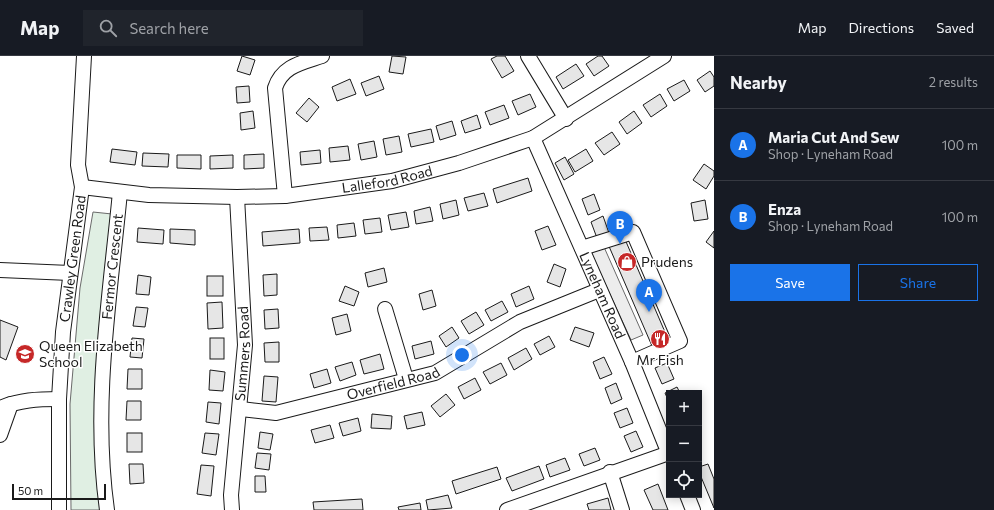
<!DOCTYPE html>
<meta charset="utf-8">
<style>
:root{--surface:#171b24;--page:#20242c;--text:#f1f3f6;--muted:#9ea1a6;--line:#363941;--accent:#1a73e8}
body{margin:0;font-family:Commissioner,sans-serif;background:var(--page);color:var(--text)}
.controls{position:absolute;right:12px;bottom:12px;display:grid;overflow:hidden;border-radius:0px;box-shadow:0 2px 10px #0003}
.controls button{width:36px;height:36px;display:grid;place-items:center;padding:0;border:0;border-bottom:1px solid var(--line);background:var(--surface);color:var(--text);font:20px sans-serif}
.scale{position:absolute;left:12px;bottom:10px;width:94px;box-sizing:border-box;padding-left:4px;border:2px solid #1a1a1a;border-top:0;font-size:11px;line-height:14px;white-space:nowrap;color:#1a1a1a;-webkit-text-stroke:3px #fff;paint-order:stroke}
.you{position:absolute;left:462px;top:299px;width:14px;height:14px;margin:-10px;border:3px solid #fff;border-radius:50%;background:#1a73e8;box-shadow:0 0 0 6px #1a73e833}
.badge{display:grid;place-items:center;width:26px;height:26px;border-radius:50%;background:var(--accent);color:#fff;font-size:13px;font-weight:700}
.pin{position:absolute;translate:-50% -33px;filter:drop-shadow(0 1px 2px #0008)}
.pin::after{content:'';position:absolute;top:21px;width:14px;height:12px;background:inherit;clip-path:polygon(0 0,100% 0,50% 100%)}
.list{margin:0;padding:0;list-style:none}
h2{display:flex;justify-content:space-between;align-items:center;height:52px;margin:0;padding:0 16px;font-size:17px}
h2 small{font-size:13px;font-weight:400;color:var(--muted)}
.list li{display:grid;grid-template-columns:26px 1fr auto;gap:12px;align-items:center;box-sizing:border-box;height:72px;padding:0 16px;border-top:1px solid var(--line)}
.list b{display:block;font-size:15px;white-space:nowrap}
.list p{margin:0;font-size:13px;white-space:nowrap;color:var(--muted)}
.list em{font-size:13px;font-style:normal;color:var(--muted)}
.actions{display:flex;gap:8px;padding:12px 16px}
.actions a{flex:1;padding:9px 0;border:1px solid var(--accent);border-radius:0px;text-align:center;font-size:14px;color:var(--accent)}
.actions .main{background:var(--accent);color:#fff}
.icon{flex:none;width:22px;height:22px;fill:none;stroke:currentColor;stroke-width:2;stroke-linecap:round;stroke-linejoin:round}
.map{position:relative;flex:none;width:714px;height:454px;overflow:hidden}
header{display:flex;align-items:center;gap:24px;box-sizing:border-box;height:56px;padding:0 20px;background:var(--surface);border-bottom:1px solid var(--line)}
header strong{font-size:19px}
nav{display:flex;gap:22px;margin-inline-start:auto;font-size:14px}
.search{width:280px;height:36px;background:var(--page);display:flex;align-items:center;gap:10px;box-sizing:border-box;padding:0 14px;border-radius:0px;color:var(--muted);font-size:15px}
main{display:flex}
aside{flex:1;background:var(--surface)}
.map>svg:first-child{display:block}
.green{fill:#e0efe3;stroke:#6a6a6a}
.parking{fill:#ededed;stroke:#6a6a6a}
.building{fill:#e6e6e6;stroke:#1a1a1a}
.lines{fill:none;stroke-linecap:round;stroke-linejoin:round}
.minor-casing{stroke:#1a1a1a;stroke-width:16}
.minor{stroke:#fff;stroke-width:14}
.labels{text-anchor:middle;stroke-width:3;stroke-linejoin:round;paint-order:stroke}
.street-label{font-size:14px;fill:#1a1a1a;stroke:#fff}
.poi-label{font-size:14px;fill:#1a1a1a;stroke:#fff;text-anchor:start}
</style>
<header>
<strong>Map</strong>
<div class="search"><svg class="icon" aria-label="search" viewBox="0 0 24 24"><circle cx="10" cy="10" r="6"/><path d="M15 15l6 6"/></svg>Search here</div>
<nav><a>Map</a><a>Directions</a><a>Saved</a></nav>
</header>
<main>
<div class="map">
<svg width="714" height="454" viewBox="0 0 714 454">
<rect width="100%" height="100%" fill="#fff"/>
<polygon class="green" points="93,156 112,158 95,336 100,454 71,454 70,348 80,232"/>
<polygon class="parking" points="604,191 643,279 631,284 591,197"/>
<g class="building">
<polygon points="242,0 255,4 250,19 237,15"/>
<polygon points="392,0 406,1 403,18 389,16"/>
<polygon points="497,0 505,0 514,15 502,22 491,3"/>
<polygon points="598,0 602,0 609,10 594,20 586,8"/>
<polygon points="576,8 584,20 563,33 556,21"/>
<polygon points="710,15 714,21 714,30 705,36 697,24"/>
<polygon points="379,20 384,33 366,40 361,27"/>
<polygon points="350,23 356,38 337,45 332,31"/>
<polygon points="684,24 690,35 674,45 667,33"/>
<polygon points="249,30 250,46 237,47 236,31"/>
<polygon points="530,38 536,51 518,59 512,45"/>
<polygon points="660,38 667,50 651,61 643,49"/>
<polygon points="309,42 319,51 307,66 296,57"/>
<polygon points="504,49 509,62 490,69 485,56"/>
<polygon points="253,55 255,72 241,74 240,57"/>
<polygon points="634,55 642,67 627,78 619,66"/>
<polygon points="477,59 481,72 465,77 461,65"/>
<polygon points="452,65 456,79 440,84 436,70"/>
<polygon points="431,73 434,86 411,91 408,78"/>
<polygon points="612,76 620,88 604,99 595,87"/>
<polygon points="399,80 402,96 386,99 383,83"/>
<polygon points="374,85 377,101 361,104 358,88"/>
<polygon points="348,90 350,104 330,106 329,92"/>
<polygon points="112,93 137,96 135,109 110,106"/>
<polygon points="586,93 593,105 575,116 568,104"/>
<polygon points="320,94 321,107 301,109 300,96"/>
<polygon points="143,97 169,98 168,111 142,110"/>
<polygon points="264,98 264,112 244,113 244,99"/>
<polygon points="177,99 201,99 201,113 177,112"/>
<polygon points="233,99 233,112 210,113 210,100"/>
<polygon points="565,101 574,118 564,124 555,107"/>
<polygon points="704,108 714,115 714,120 706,133 693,124"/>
<polygon points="528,122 532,135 497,147 493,133"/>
<polygon points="484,137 488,150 468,155 464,142"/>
<polygon points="594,138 600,154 588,159 582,143"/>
<polygon points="456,144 459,159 443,163 440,148"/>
<polygon points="705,144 708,163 694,165 691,147"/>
<polygon points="430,151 433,165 416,168 414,155"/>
<polygon points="406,156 409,171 391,174 388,159"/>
<polygon points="603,160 609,177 597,182 591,166"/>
<polygon points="380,162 382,176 365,178 363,164"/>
<polygon points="354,167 356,180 338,182 337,169"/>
<polygon points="548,170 556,189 542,194 535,175"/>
<polygon points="327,171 329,184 310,185 309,172"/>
<polygon points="138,172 164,174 163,188 137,186"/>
<polygon points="170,173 195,174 195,189 170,187"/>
<polygon points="299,173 300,187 263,190 262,176"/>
<polygon points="714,175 714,192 706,186"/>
<polygon points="624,181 668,283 652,290 608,188"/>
<polygon points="554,208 566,213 560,231 547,226"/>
<polygon points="384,212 387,226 368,231 365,217"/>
<polygon points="277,218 277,239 264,240 263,219"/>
<polygon points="138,219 151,221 149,239 136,238"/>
<rect x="207" y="220" width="16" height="20"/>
<polygon points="345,230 359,236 354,250 339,245"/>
<polygon points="529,230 534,243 516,251 511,238"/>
<polygon points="432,234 436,250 423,254 419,238"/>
<polygon points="502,245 508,256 491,265 485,254"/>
<polygon points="222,246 223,272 208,273 207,247"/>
<polygon points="136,251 148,252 145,271 133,270"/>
<polygon points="278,253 279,272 265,273 264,254"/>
<polygon points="476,256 484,269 469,278 461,265"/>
<polygon points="347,258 351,275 336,279 332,262"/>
<polygon points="0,264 18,271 6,304 0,301"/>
<polygon points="452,271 459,282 446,291 439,280"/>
<polygon points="575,271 594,277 589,291 570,284"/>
<polygon points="549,280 555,291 540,299 534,288"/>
<polygon points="132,282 144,283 142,302 130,301"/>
<rect x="210" y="282" width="14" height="21"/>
<polygon points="431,285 434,298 415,303 412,290"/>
<polygon points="279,286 279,306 265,306 264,287"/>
<polygon points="526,292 532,303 514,314 508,302"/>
<polygon points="380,298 384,313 364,318 360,304"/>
<polygon points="604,301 612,318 600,323 593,306"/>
<polygon points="352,306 356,319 340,325 335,311"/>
<polygon points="501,307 507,319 490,328 483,316"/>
<polygon points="667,307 674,323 662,328 655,312"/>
<polygon points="128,313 142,313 142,333 127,333"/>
<polygon points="327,313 331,327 314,332 310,318"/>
<polygon points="210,314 225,316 223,335 209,334"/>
<polygon points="264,320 278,321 276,346 262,345"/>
<polygon points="475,322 481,334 464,343 458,331"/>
<polygon points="616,327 622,343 611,348 605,332"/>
<polygon points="677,331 680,337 669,337 669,346 665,337"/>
<polygon points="446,338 455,349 440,361 431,350"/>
<polygon points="127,345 141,345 141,364 126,364"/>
<polygon points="208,346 221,347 219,368 206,366"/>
<polygon points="627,352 633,367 620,372 614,357"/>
<polygon points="422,356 425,369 407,373 404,360"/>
<polygon points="372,358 392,360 391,373 371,372"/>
<polygon points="358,362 361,375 343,380 339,367"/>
<polygon points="330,369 334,382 315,387 311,374"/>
<polygon points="636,375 643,391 631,396 624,380"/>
<polygon points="260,376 273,378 270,394 258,392"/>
<rect x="127" y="377" width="15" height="19"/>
<polygon points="205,377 219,378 216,399 202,397"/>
<polygon points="595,392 600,404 584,410 579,398"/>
<polygon points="257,397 271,398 269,414 255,412"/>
<polygon points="565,402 570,414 550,421 546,409"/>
<polygon points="129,408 143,408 144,427 130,428"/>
<polygon points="708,408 714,423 714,452 699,416 699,411"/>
<polygon points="201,409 214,410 211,440 197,438"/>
<polygon points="539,410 544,423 512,435 506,422"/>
<polygon points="497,411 501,423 456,438 452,425"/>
<polygon points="255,420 265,420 266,436 255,436"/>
<polygon points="658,428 668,454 653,454 644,434"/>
<polygon points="448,439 452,452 428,454 426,444"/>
<polygon points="608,442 611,454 589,454 587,448"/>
<polygon points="362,443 363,454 314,454 313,446"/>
<polygon points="420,447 421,454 399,454 398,451"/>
</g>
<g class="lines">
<defs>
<g id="minor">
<polyline points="528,0 566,63"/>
<path id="s1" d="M533,82L632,306L669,398"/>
<path id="s2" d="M82,131L149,139L237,141L285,140L392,125L459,107L533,82L664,0"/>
<path d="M285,140L275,32C282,10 301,7 322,0"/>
<polyline points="582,192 633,176 680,285 632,306"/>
<polyline points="0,214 70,217"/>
<polyline points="385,253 406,323"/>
<path d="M0,352C19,344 38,343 59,343"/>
<path id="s3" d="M241,353L276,357L435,317L520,266L599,234"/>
<polyline points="0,379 11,348"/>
<polyline points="610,416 622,454"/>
<polyline points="687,439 693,454"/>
<path id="s4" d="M59,454V343L63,276L82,131L78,109L84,0"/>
<path id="s5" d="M107,454C92,348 110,241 120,136"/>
<path id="s6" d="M232,454L231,439L245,289L237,141"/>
<polyline points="507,454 669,397"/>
</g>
</defs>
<use href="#minor" class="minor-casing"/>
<use href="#minor" class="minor"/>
</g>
<defs>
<symbol id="shop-disc" viewBox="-11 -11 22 22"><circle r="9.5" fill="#c62828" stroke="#fff"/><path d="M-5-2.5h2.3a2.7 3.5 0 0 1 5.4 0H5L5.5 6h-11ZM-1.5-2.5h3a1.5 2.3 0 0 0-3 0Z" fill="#fff"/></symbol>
<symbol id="restaurant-disc" viewBox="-11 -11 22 22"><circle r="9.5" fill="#c62828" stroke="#fff"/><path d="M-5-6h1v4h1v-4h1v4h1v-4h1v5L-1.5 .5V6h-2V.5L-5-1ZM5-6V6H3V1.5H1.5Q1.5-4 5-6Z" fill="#fff"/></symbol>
<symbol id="school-disc" viewBox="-11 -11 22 22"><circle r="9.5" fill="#c62828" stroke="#fff"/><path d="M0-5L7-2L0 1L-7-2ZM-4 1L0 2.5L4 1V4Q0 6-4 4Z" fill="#fff"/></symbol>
</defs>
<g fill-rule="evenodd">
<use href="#shop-disc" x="616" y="195" width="22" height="22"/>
<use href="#restaurant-disc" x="649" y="272" width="22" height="22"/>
<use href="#school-disc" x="14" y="287" width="22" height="22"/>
</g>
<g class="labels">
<g class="street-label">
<text dy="5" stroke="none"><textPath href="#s2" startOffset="307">Lalleford Road</textPath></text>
<text dy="5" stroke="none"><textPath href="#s4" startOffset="252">Crawley Green Road</textPath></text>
<text dy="5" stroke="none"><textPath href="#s5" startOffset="244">Fermor Crescent</textPath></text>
<text dy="5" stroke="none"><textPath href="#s1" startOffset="172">Lyneham Road</textPath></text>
<text dy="5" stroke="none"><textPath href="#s6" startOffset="157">Summers Road</textPath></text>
<text dy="5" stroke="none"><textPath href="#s3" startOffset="156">Overfield Road</textPath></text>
</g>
<g class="poi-label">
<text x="641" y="211">Prudens</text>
<text x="39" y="295">Queen Elizabeth<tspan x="39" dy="16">School</tspan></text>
<text x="660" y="309" text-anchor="middle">Mr Fish</text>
</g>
</g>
</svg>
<div class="controls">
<button>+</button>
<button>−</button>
<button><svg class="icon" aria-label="locate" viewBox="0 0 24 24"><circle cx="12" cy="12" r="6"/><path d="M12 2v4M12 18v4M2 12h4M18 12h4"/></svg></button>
</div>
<div class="scale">50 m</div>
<div class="you"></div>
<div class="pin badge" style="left:649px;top:256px">A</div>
<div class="pin badge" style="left:620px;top:188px">B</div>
</div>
<aside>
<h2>Nearby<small>2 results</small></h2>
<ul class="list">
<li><span class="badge">A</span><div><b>Maria Cut And Sew</b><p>Shop · Lyneham Road</p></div><em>100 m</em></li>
<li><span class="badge">B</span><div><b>Enza</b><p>Shop · Lyneham Road</p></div><em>100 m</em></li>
</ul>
<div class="actions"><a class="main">Save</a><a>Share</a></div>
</aside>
</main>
